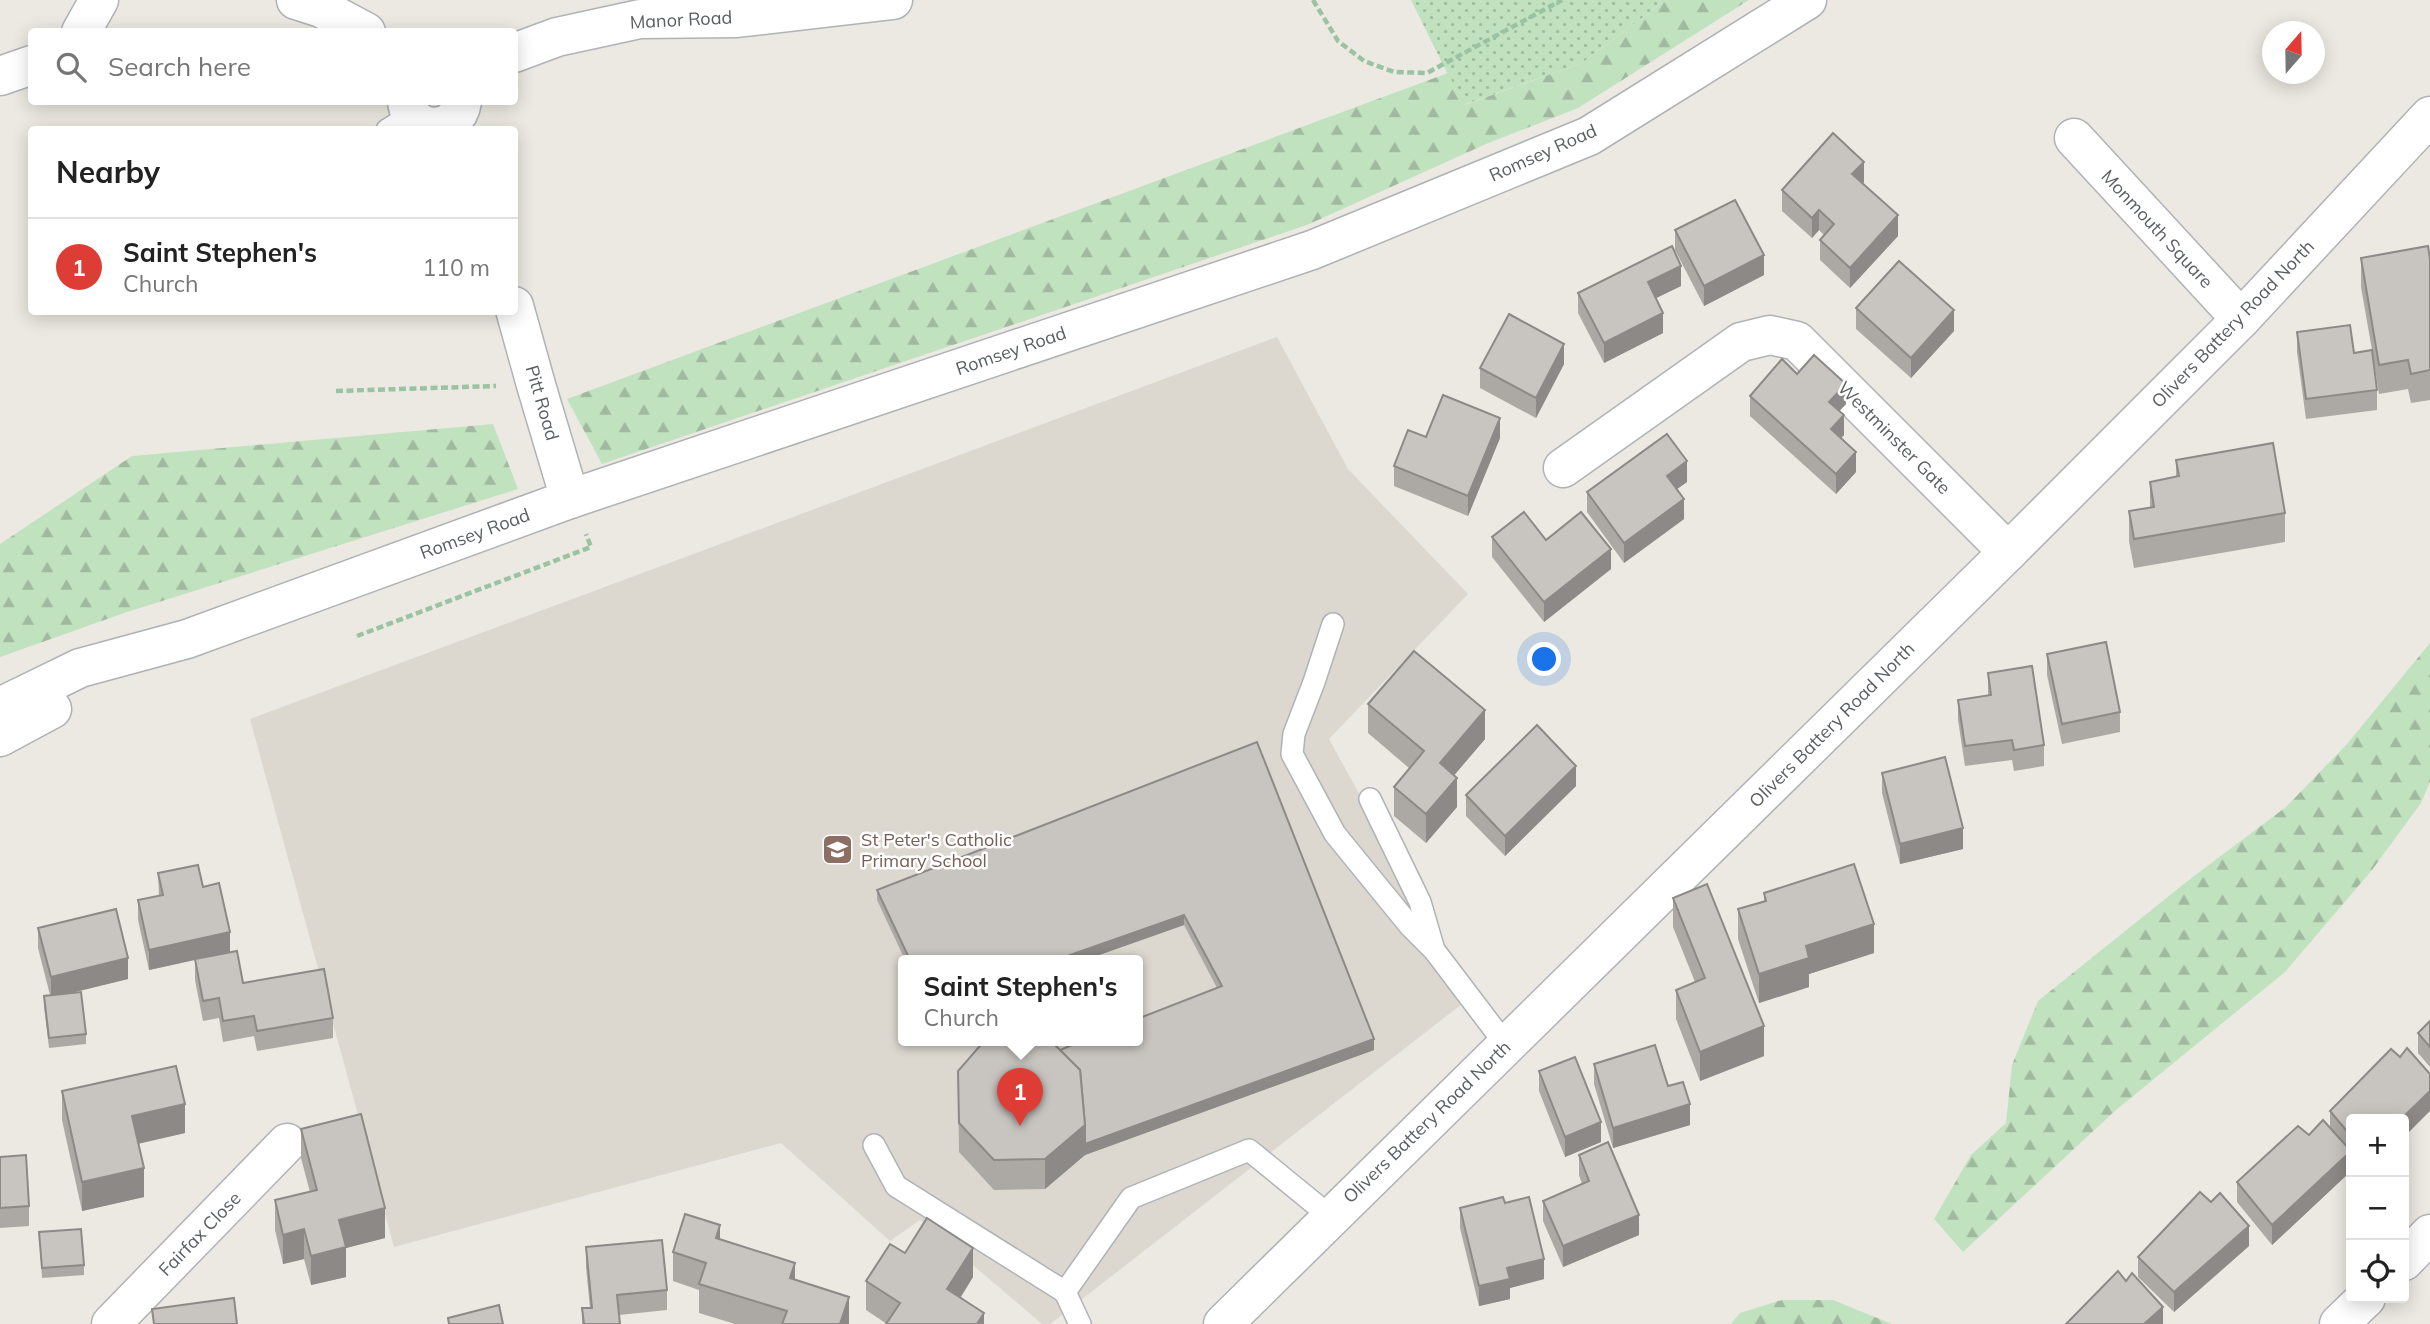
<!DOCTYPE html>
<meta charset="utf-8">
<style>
:root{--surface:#fff;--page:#f6f6f6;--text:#222;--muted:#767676;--line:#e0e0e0;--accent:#de3d36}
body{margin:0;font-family:Mulish,sans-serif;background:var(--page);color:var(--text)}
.controls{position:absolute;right:21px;bottom:21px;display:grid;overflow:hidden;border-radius:7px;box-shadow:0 4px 18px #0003}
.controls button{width:63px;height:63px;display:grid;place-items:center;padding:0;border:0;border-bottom:2px solid var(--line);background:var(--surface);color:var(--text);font:35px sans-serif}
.compass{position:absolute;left:2262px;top:21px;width:63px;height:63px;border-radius:50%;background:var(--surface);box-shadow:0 4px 18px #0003;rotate:20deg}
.you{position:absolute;left:1545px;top:660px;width:24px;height:24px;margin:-18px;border:5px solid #fff;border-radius:50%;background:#1a73e8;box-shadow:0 0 0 10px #1a73e833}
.badge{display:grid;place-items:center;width:46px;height:46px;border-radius:50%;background:var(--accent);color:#fff;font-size:23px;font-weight:700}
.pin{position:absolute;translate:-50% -58px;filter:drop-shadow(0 2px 4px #0008)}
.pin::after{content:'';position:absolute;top:37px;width:24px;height:21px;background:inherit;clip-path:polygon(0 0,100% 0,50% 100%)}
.popup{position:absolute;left:898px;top:955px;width:245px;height:91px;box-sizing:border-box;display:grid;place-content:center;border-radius:7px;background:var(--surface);filter:drop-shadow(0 2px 5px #0005);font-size:23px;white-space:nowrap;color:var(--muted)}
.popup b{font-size:26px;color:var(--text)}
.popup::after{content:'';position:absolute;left:50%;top:100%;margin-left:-14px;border:14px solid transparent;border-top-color:var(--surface)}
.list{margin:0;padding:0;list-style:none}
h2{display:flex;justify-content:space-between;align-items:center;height:91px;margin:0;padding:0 28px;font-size:30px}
h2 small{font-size:23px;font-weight:400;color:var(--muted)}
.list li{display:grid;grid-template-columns:46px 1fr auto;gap:21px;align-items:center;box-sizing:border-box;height:98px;padding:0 28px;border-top:2px solid var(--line)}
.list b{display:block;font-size:26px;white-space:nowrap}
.list p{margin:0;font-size:23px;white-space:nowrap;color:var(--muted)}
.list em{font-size:23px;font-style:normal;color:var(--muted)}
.icon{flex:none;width:38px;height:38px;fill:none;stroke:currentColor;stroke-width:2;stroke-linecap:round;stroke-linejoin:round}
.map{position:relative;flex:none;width:2430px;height:1324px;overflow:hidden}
.search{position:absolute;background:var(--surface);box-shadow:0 4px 18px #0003;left:28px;top:28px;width:490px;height:77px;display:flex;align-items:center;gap:18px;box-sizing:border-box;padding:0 24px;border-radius:7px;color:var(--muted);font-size:26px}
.panel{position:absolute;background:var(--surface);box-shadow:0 4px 18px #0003;left:28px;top:126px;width:490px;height:189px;border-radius:7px}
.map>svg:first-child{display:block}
.education{fill:#dcd8d0;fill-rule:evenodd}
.grass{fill:url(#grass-dots)}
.forest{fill:url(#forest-firs)}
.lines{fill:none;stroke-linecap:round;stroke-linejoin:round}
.lane-casing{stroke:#afb3b7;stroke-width:24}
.street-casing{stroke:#afb3b7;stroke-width:41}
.secondary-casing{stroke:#aeb2b6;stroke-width:41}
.path{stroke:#9ac3a3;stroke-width:4.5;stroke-dasharray:7 3.5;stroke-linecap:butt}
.lane{stroke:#fff;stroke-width:21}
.street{stroke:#fff;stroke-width:38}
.secondary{stroke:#fff;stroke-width:38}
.wall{fill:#aca9a4}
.shaded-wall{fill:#8c8986}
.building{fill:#c8c4bf;stroke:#8c8986;stroke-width:2}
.labels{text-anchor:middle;stroke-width:5;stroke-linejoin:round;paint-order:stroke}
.street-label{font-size:18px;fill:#5a5e62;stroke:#fff}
.education-label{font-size:18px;fill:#785e54;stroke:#fff;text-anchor:start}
</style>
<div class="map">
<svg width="2430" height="1324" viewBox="0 0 2430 1324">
<defs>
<pattern id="grass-dots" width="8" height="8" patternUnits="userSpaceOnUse" patternTransform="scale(1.75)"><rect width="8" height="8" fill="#c1e2bf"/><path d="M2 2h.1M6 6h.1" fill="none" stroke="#a0ba9f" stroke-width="1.8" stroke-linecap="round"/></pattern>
<pattern id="forest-firs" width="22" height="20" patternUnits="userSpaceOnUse" patternTransform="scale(1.75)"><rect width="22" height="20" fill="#c1e2bf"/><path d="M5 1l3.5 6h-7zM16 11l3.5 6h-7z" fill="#a0ba9f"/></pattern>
</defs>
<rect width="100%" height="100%" fill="#ece9e2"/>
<path class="education" d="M1277,337L1348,469L1468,594L1329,739L1471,997L1050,1324H1042L920,1220L890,1241L781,1143L394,1247L250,719ZM903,960H1137V1040H903Z"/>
<polygon class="grass" points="1411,0 1666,0 1582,63 1463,105"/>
<g class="forest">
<polygon points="1666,0 1749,0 1578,108 1486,144 1307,225 602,464 567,399 1448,73 1464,105 1582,63"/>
<polygon points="493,424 518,489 127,612 0,657 0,544 132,456"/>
<polygon points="2430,643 2430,782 2421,803 2372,870 2285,972 2116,1110 1963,1252 1934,1219 1971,1155 2006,1123 2012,1065 2038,1001 2190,879 2286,807 2347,744"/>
<polygon points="1782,1300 1833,1300 1892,1324 1731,1324 1740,1313"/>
</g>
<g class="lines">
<defs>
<g id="lane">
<polyline points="387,130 411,115"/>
<polyline points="1333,624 1314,682 1294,734 1292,754 1335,834 1410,926 1434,950"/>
<polyline points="1370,799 1420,902 1434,950 1506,1045"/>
<polyline points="874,1145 896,1186 1065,1292"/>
<polyline points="1080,1324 1065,1292 1131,1198 1249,1150 1331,1217"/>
</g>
<g id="street">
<polyline points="296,0 321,8 366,32"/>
<polyline points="81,32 99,0"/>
<polyline points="514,53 557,37 640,19 737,18 893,0"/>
<polyline points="0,76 32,65"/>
<path d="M407,102C411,135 457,135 462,102"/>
<polyline points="2074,138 2241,319"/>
<polyline points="514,306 536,385 570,499"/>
<polyline points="1563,468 1741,342 1770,335 1797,341 2008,552"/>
<polyline points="2404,1261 2430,1234"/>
<polyline points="111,1324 287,1143"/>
<polyline points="1223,1324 2008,552 2241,319 2430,116"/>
<polyline points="2339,1324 2366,1298"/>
</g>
<g id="secondary">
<polyline points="0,707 80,668 187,639 570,499 1312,250 1589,136 1807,0"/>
<polyline points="0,737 52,709"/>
</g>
</defs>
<use href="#lane" class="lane-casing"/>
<use href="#street" class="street-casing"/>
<use href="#secondary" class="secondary-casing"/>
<g class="path">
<polyline points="1313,0 1338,41 1364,61 1394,72 1427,73 1562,0"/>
<polyline points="336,391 496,386"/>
<polyline points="357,636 591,547 586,534"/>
</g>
<use href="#lane" class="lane"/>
<use href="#street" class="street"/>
<use href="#secondary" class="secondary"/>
</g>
<g class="wall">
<polygon points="1864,182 1863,183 1898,236 1850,288 1820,260 1820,240 1824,235 1819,230 1812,238 1782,211 1782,190"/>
<polygon points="1675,230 1764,275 1704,306 1675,250"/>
<polygon points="2361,258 2430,259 2430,400 2411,403 2408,389 2379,394 2374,361 2377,390 2377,410 2306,419 2297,352 2297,332 2354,353 2372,350 2361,287"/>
<polygon points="1681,286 1656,298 1663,333 1604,363 1578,313 1578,293"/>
<polygon points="1856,308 1954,331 1911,378 1856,329"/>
<polygon points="1564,364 1536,418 1480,388 1480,368"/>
<polygon points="1750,396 1846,404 1839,411 1844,435 1841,438 1856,472 1836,494 1750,416"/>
<polygon points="1426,437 1500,438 1468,516 1394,486 1394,466"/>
<polygon points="2176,460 2285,513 2285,542 2134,568 2129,541 2129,511 2150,508 2150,482 2176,477"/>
<polygon points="1687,482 1677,489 1684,519 1624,563 1587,512 1587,492"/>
<polygon points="1492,537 1611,569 1544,622 1492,557"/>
<polygon points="2047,654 2120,712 2120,732 2062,744 2047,675"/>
<polygon points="1988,673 2044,745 2044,766 2014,771 2012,760 1965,766 1958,720 1958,700 1988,695"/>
<polygon points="1368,704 1485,739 1454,775 1457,807 1426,843 1394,816 1394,787 1409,768 1368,733"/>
<polygon points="1257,742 1374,1050 1085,1155 1045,1189 994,1190 959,1152 958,1071 1060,1050 1217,988 1184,925 1085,960 905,960 877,900 877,890"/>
<polygon points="1882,773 1963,849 1900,864 1882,793"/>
<polygon points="1576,786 1505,856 1466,816 1466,795"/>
<polygon points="158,873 203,887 243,983 333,1018 333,1038 257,1051 254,1036 223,1042 219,1018 203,1021 195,980 195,960 149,970 138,920 138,900 159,896"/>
<polygon points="1764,893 1874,953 1809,974 1809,987 1759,1003 1738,939 1738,909 1764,901"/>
<polygon points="1673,898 1764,1056 1700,1081 1676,1019 1676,990 1695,982 1673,927"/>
<polygon points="38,928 128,979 69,993 86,1034 86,1044 49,1048 44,1006 44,996 50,995 38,948"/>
<polygon points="2430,1021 2430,1067 2418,1053 2418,1033"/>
<polygon points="1594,1064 1668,1086 1690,1125 1613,1148 1594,1084"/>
<polygon points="1539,1071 1601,1142 1565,1157 1539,1091"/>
<polygon points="62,1091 185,1133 138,1144 144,1197 82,1211 62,1120"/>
<polygon points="2330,1111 2351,1119 2351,1171 2272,1245 2237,1202 2237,1182 2309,1135 2330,1128"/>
<polygon points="301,1129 385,1238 346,1248 346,1277 311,1285 304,1259 283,1264 275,1230 275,1200 310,1192 301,1158"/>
<polygon points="1579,1155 1639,1235 1563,1267 1543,1221 1543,1201 1582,1184 1579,1175"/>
<polygon points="0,1157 29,1206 29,1226 0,1228"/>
<polygon points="1505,1203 1544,1279 1510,1288 1510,1299 1479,1306 1460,1228 1460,1208"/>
<polygon points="39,1232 84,1265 84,1275 42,1278"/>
<polygon points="720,1239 795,1280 849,1324 735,1324 699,1313 699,1290 673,1281 673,1252"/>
<polygon points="2249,1246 2174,1312 2138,1277 2138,1257"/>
<polygon points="586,1247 667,1290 667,1310 619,1315 620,1324 582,1324 582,1308 590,1308 586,1267"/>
<polygon points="905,1253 973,1277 961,1297 984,1324 887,1324 866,1310 866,1281"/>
</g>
<g class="shaded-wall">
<polygon points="1864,162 1864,182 1852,194 1852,174"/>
<polygon points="1819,210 1819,230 1812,238 1812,218"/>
<polygon points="1898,215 1898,236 1850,288 1850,268"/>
<polygon points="1764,255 1764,275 1704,306 1704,286"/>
<polygon points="1681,266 1681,286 1648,302 1648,282"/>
<polygon points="1954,310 1954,331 1911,378 1911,358"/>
<polygon points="1663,313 1663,333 1604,363 1604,343"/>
<polygon points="1564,344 1564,364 1536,418 1536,398"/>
<polygon points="1846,384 1846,404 1829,422 1829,402"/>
<polygon points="1844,415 1844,435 1831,449 1831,429"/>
<polygon points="1500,418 1500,438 1468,516 1468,496"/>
<polygon points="1856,452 1856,472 1836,494 1836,474"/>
<polygon points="1687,461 1687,482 1667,496 1667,476"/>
<polygon points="1684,499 1684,519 1624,563 1624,543"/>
<polygon points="1611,549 1611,569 1544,622 1544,602"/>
<polygon points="1485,710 1485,739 1440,792 1440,763"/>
<polygon points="1576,766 1576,786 1505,856 1505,836"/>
<polygon points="1457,778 1457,807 1426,843 1426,814"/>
<polygon points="1963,828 1963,849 1900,864 1900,844"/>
<polygon points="1184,915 1184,925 1085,960 1056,960"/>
<polygon points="1874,924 1874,953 1809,974 1809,987 1759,1003 1759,974 1806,946"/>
<polygon points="230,932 230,952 149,970 149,950"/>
<polygon points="128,958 128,979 51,998 51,977"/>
<polygon points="1764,1026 1764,1056 1700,1081 1700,1052"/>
<polygon points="1374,1039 1374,1050 1085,1155 1045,1189 1045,1159 1085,1125"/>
<polygon points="2430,1091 2430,1111 2404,1137 2404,1119 2401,1119"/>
<polygon points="185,1104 185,1133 132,1145 132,1116"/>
<polygon points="1690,1104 1690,1125 1613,1148 1613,1128"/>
<polygon points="1601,1122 1601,1142 1565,1157 1565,1137"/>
<polygon points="2351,1151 2351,1171 2272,1245 2272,1225"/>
<polygon points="144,1168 144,1197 82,1211 82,1182"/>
<polygon points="385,1208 385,1238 346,1248 346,1277 311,1285 311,1256 339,1220"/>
<polygon points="1639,1215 1639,1235 1563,1267 1563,1246"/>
<polygon points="720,1225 720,1254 716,1238"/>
<polygon points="2249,1226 2249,1246 2174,1312 2174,1292"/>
<polygon points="304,1229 304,1259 283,1264 283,1235"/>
<polygon points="973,1248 973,1277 947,1318 947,1289"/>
<polygon points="1544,1259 1544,1279 1510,1288 1510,1299 1479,1306 1479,1286 1507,1268"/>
<polygon points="795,1263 795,1292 790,1278"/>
<polygon points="849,1297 849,1324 840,1324"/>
<polygon points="2163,1307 2163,1324 2144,1324"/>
<polygon points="984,1313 984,1324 977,1324"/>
</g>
<g class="building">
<polygon points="1833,133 1864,162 1852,174 1898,215 1850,268 1820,240 1834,224 1819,210 1812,218 1782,190"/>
<polygon points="1735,200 1764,255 1704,286 1675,230"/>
<polygon points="1672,246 1681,266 1648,282 1663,313 1604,343 1578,293"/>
<polygon points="2428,246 2430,259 2430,370 2411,374 2408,360 2379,365 2361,258"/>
<polygon points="1899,261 1954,310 1911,358 1856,308"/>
<polygon points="1509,314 1564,344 1536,398 1480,368"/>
<polygon points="2350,325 2354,353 2372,350 2377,390 2306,399 2297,332"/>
<polygon points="1814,355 1846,384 1829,402 1844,415 1831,429 1856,452 1836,474 1750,396 1782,359 1797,374"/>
<polygon points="1443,395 1500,418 1468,496 1394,466 1408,430 1426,437"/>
<polygon points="1667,434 1687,461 1667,476 1684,499 1624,543 1587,492"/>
<polygon points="2273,443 2285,513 2134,539 2129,511 2154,507 2150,482 2179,476 2176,460"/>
<polygon points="1524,512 1546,540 1581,512 1611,549 1544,602 1492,537"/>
<polygon points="2106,642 2120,712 2062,724 2047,654"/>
<polygon points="1414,651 1485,710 1440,763 1457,778 1426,814 1394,787 1424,751 1368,704"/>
<polygon points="2032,666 2044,745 2014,750 2012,740 1965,746 1958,700 1991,695 1988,673"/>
<polygon points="1537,725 1576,766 1505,836 1466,795"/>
<polygon points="1257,742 1374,1039 1085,1144 1085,1125 1080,1070 1060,1050 1084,1040 1137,1040 1137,1019 1222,986 1184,915 1056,960 910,960 877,890"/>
<polygon points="1945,757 1963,828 1900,844 1882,773"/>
<polygon points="1854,864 1874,924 1806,946 1809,958 1759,974 1738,909 1766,901 1764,893"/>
<polygon points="198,865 203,887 219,883 230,932 149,950 138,900 163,895 158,873"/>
<polygon points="1707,884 1764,1026 1700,1052 1676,990 1705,978 1673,898"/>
<polygon points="116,909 128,958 51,977 38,928"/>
<polygon points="237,951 243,983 324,969 333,1018 257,1031 254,1016 223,1021 219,998 203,1001 195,959"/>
<polygon points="81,992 86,1034 49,1038 44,996"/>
<polygon points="2430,1021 2430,1047 2418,1033"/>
<polygon points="985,1040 1050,1040 1080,1070 1085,1125 1045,1159 994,1160 959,1123 958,1071"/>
<polygon points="1655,1045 1668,1086 1683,1082 1690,1104 1613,1128 1594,1064"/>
<polygon points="2407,1048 2430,1074 2430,1091 2401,1119 2351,1119 2351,1136 2330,1111 2391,1049 2400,1057"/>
<polygon points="1575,1057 1601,1122 1565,1137 1539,1071"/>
<polygon points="176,1066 185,1104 132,1116 144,1168 82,1182 62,1091"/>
<polygon points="361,1114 385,1208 339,1220 346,1247 311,1256 304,1229 283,1235 275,1200 317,1190 301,1129"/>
<polygon points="2323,1120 2351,1151 2272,1225 2237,1182 2298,1126 2309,1135"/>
<polygon points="1608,1142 1639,1215 1563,1246 1543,1201 1589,1181 1579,1155"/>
<polygon points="26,1155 29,1206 0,1208 0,1157"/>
<polygon points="2200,1192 2211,1202 2220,1193 2249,1226 2174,1292 2138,1257"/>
<polygon points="1503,1197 1505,1203 1529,1197 1544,1259 1507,1268 1510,1279 1479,1286 1460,1208"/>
<polygon points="685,1214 720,1225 716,1238 795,1263 790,1278 849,1297 840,1324 782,1324 787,1311 699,1284 706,1263 673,1252"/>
<polygon points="927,1218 973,1248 947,1289 984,1313 977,1324 886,1324 900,1303 866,1281 890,1244 905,1253"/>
<polygon points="81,1229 84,1265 42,1268 39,1232"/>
<polygon points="662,1240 667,1290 617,1295 620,1324 584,1324 582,1308 592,1308 586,1247"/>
<polygon points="2118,1271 2126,1281 2132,1273 2163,1307 2144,1324 2066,1324"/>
<polygon points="234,1298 237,1324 154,1324 152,1309"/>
<polygon points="499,1305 503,1324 449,1324 448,1318"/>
</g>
<defs>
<symbol id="school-square" viewBox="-11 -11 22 22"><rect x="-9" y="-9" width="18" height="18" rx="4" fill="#8d6e63" stroke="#fff"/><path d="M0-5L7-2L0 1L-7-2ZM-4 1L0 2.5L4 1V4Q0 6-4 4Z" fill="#fff"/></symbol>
</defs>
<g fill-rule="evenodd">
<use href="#school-square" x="820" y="832" width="35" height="35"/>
</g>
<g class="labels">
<g class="street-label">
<text transform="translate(681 20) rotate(-3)" y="6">Manor Road</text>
<text transform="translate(1543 153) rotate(-24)" y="6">Romsey Road</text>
<text transform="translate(2157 229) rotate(47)" y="6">Monmouth Square</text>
<text transform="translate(2233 324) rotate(-46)" y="6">Olivers Battery Road North</text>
<text transform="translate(1011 351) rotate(-19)" y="6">Romsey Road</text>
<text transform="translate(542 403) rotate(74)" y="6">Pitt Road</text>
<text transform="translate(1894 438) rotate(45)" y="6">Westminster Gate</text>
<text transform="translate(475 534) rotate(-20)" y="6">Romsey Road</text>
<text transform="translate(1832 725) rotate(-45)" y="6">Olivers Battery Road North</text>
<text transform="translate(1427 1122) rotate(-44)" y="6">Olivers Battery Road North</text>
<text transform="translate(200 1234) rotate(-46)" y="6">Fairfax Close</text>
</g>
<g class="education-label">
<text x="861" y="846">St Peter's Catholic<tspan x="861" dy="21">Primary School</tspan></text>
</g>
</g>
</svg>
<div class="controls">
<button>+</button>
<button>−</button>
<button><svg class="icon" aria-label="locate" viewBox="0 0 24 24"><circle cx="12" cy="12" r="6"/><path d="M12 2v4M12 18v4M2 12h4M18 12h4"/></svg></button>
</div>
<svg class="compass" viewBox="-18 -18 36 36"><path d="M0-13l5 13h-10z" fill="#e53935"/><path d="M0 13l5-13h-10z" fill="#767676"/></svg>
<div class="you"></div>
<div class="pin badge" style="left:1020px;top:1126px">1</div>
<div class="popup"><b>Saint Stephen's</b>Church</div>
<div class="search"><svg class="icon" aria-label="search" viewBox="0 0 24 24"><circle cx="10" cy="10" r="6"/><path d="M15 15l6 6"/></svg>Search here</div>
<section class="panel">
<h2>Nearby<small></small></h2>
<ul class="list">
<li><span class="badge">1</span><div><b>Saint Stephen's</b><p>Church</p></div><em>110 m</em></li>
</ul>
</section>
</div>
